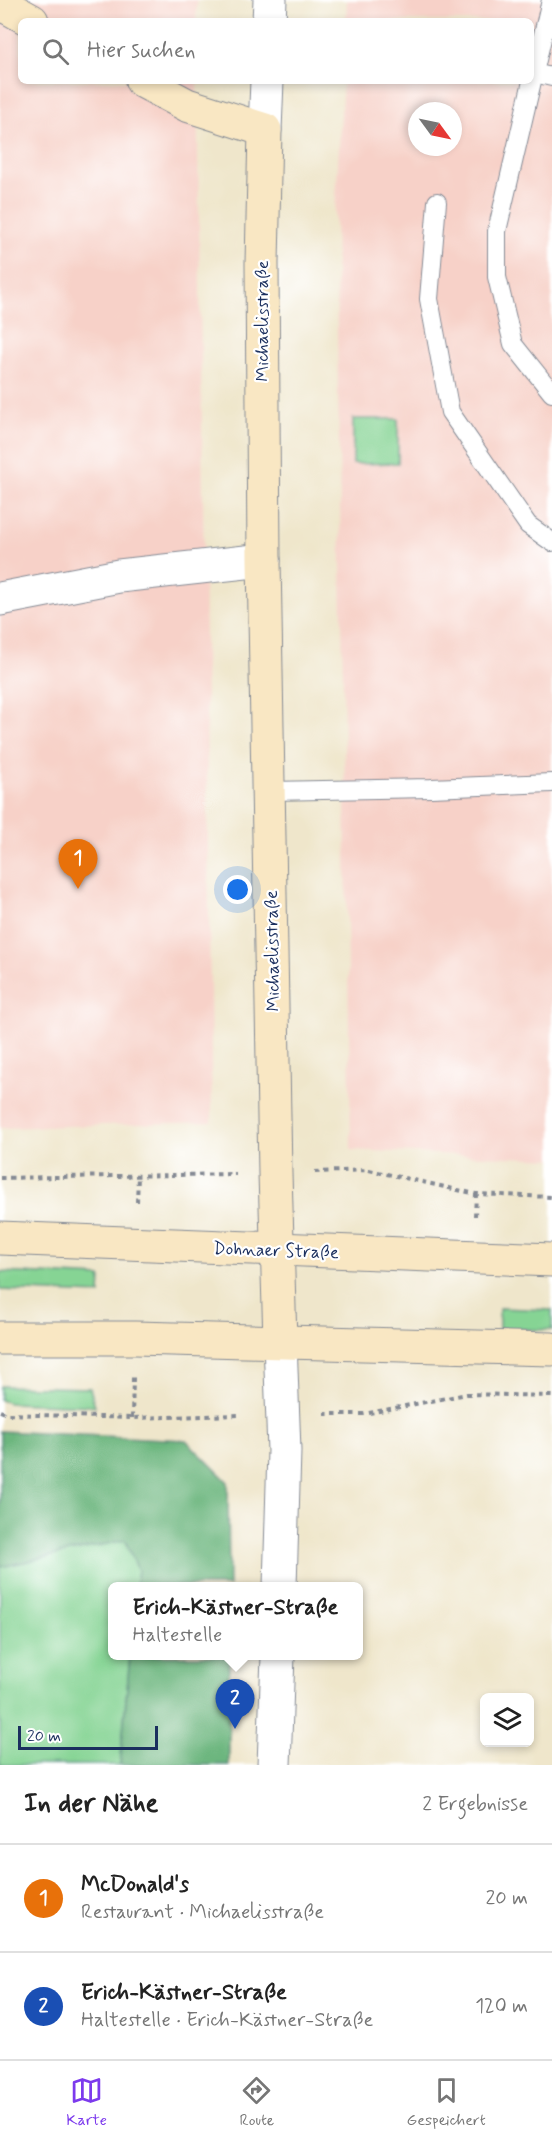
<!DOCTYPE html>
<html lang="de">
<meta charset="utf-8">
<style>
:root{--surface:#fff;--page:#f2f2f2;--text:#222;--muted:#767676;--line:#e0e0e0;--accent:#7c3aed}
body{margin:0;font-family:Mynerve,sans-serif;background:var(--page);color:var(--text)}
.controls{position:absolute;right:18px;bottom:18px;display:grid;overflow:hidden;border-radius:9px;box-shadow:0 3px 9px #0003}
.controls button{width:54px;height:54px;display:grid;place-items:center;padding:0;border:0;border-bottom:2px solid var(--line);background:var(--surface);color:var(--text);font:30px sans-serif}
.compass{position:absolute;left:408px;top:102px;width:54px;height:54px;border-radius:50%;background:var(--surface);box-shadow:0 3px 9px #0003;rotate:123deg}
.scale{position:absolute;left:18px;bottom:15px;width:140px;box-sizing:border-box;padding-left:6px;border:3px solid #1b2f5e;border-top:0;font-size:16px;line-height:21px;white-space:nowrap;color:#1b2f5e;-webkit-text-stroke:4px #fff;paint-order:stroke}
.you{position:absolute;left:238px;top:890px;width:21px;height:21px;margin:-15px;border:4px solid #fff;border-radius:50%;background:#1a73e8;box-shadow:0 0 0 9px #1a73e833}
.badge{display:grid;place-items:center;width:39px;height:39px;border-radius:50%;background:var(--accent);color:#fff;font-size:20px;font-weight:700}
.pin{position:absolute;translate:-50% -50px;filter:drop-shadow(0 2px 3px #0008)}
.pin::after{content:'';position:absolute;top:32px;width:21px;height:18px;background:inherit;clip-path:polygon(0 0,100% 0,50% 100%)}
.popup{position:absolute;left:108px;top:1582px;width:255px;height:78px;box-sizing:border-box;display:grid;place-content:center;border-radius:9px;background:var(--surface);filter:drop-shadow(0 2px 4px #0005);font-size:20px;white-space:nowrap;color:var(--muted)}
.popup b{font-size:22px;color:var(--text)}
.popup::after{content:'';position:absolute;left:50%;top:100%;margin-left:-12px;border:12px solid transparent;border-top-color:var(--surface)}
.list{margin:0;padding:0;list-style:none}
h2{display:flex;justify-content:space-between;align-items:center;height:78px;margin:0;padding:0 24px;font-size:26px}
h2 small{font-size:20px;font-weight:400;color:var(--muted)}
.list li{display:grid;grid-template-columns:39px 1fr auto;gap:18px;align-items:center;box-sizing:border-box;height:108px;padding:0 24px;border-top:2px solid var(--line)}
.list b{display:block;font-size:22px;white-space:nowrap}
.list p{margin:0;font-size:20px;white-space:nowrap;color:var(--muted)}
.list em{font-size:20px;font-style:normal;color:var(--muted)}
.icon{flex:none;width:33px;height:33px;fill:none;stroke:currentColor;stroke-width:2;stroke-linecap:round;stroke-linejoin:round}
.map{position:relative;flex:none;width:552px;height:1765px;overflow:hidden}
.search{position:absolute;background:var(--surface);box-shadow:0 3px 9px #0003;left:18px;right:18px;top:18px;height:66px;display:flex;align-items:center;gap:15px;box-sizing:border-box;padding:0 21px;border-radius:9px;color:var(--muted);font-size:22px}
.sheet{height:294px;background:var(--surface)}
nav{display:flex;justify-content:space-around;align-items:center;box-sizing:border-box;height:84px;border-top:2px solid var(--line);background:var(--surface);font-size:16px;color:var(--muted)}
nav a{display:grid;justify-items:center;gap:3px}
nav .on{color:var(--accent)}
.map>svg:first-child{display:block}
.built{fill:#f7d1c8;fill-rule:evenodd}
.green{fill:#86d494;stroke:#508279;stroke-width:1.5}
.forest{fill:#6cb67e;stroke:#44726e;stroke-width:1.5}
.lines{fill:none;stroke-linecap:round;stroke-linejoin:round}
.service-casing{stroke:#858a94;stroke-width:20}
.minor-casing{stroke:#858a94;stroke-width:35}
.tertiary-casing{stroke:#858a94;stroke-width:35}
.secondary-casing{stroke:#858a94;stroke-width:35}
.path{stroke:#858a94;stroke-width:4;stroke-dasharray:4.5 4.5;stroke-linecap:butt}
.service{stroke:#fff;stroke-width:18}
.minor{stroke:#fff;stroke-width:33}
.tertiary{stroke:#fff;stroke-width:33}
.secondary{stroke:#f9e7c3;stroke-width:33}
.labels{text-anchor:middle;stroke-width:4.5;stroke-linejoin:round;paint-order:stroke}
.street-label{font-size:18px;fill:#1b2f5e;stroke:#fff}
</style>
<div class="map">
<svg width="552" height="1765" viewBox="0 0 552 1765">
<rect width="100%" height="100%" fill="#fff"/>
<filter id="ink" filterUnits="userSpaceOnUse"><feTurbulence type="fractalNoise" baseFrequency=".0167" numOctaves="2"/><feDisplacementMap in="SourceGraphic" scale="12" xChannelSelector="R" yChannelSelector="G"/><feConvolveMatrix kernelMatrix="1 2 1 2 8 2 1 2 1" color-interpolation-filters="sRGB"/></filter>
<filter id="wash" filterUnits="userSpaceOnUse"><feTurbulence type="fractalNoise" baseFrequency=".008" numOctaves="4" result="noise"/><feDisplacementMap in="SourceGraphic" scale="24" xChannelSelector="R" yChannelSelector="G"/><feGaussianBlur stdDeviation="1.35" result="paint"/><feColorMatrix in="noise" values="0 0 0 0 0 0 0 0 0 0 0 0 0 0 0 0 0 1.4 0 .05"/><feComposite in="paint" operator="in"/></filter>
<g filter="url(#wash)">
<rect width="100%" height="100%" fill="#efe6cb"/>
<g class="built">
<polygon points="0,0 197,0 196,21 21,21 21,81 197,81 212,1122 0,1128"/>
<path d="M347,0H552V1159L351,1150L335,213L343,81H531V21H346ZM417,111H453V147H417Z"/>
</g>
<g class="green">
<polygon points="353,419 398,419 398,463 353,464"/>
<polygon points="0,1272 101,1277 100,1294 0,1290"/>
<polygon points="499,1308 552,1310 552,1330 499,1329"/>
<polygon points="0,1386 90,1388 95,1406 9,1403 0,1400"/>
<polygon points="125,1540 138,1570 136,1586 112,1586 112,1656 130,1656 120,1765 0,1765 0,1567"/>
</g>
<g class="forest">
<polygon points="0,1431 186,1440 228,1482 229,1586 136,1586 138,1570 125,1540 0,1567"/>
<polygon points="130,1656 229,1656 229,1765 120,1765"/>
</g>
</g>
<g filter="url(#ink)">
<g class="lines">
<defs>
<g id="service">
<polyline points="551,0 497,231 497,277 513,344 552,393"/>
<polyline points="533,73 552,77"/>
<polyline points="437,202 429,299 450,412 528,525 552,542"/>
<polyline points="269,791 431,788 552,783"/>
</g>
<g id="minor">
<polyline points="0,599 119,576 264,560"/>
<polyline points="280,1341 284,1451 280,1586"/>
<polyline points="274,1765 278,1656"/>
</g>
<g id="tertiary">
<polyline points="269,21 270,0"/>
<polyline points="265,130 267,81"/>
</g>
<g id="secondary">
<polyline points="0,3 32,21"/>
<polyline points="142,81 187,105 265,130 262,263 264,560 275,1173 280,1341"/>
<polyline points="0,1238 552,1260"/>
<polyline points="0,1338 135,1338 552,1349"/>
</g>
</defs>
<use href="#service" class="service-casing"/>
<use href="#minor" class="minor-casing"/>
<use href="#tertiary" class="tertiary-casing"/>
<use href="#secondary" class="secondary-casing"/>
<g class="path">
<polyline points="315,1172 369,1170 476,1194 552,1197"/>
<polyline points="0,1178 236,1174"/>
<polyline points="137,1202 138,1176"/>
<polyline points="475,1216 476,1194"/>
<polyline points="0,1411 8,1414 132,1418 242,1415"/>
<polyline points="324,1414 364,1414 467,1394 552,1396"/>
<polyline points="132,1418 133,1377"/>
</g>
<use href="#service" class="service"/>
<use href="#minor" class="minor"/>
<use href="#tertiary" class="tertiary"/>
<use href="#secondary" class="secondary"/>
</g>
</g>
<g class="labels">
<g class="street-label">
<text transform="translate(262 321) rotate(-90)" y="6">Michaelisstraße</text>
<text transform="translate(272 951) rotate(-91)" y="6">Michaelisstraße</text>
<text transform="translate(276 1250) rotate(2)" y="6">Dohnaer Straße</text>
</g>
</g>
</svg>
<div class="controls">
<button><svg class="icon" aria-label="layers" viewBox="0 0 24 24"><path d="M12 4l9 5-9 5-9-5zM3 14l9 5 9-5"/></svg></button>
</div>
<svg class="compass" viewBox="-18 -18 36 36"><path d="M0-13l5 13h-10z" fill="#e53935"/><path d="M0 13l5-13h-10z" fill="#767676"/></svg>
<div class="scale">20 m</div>
<div class="you"></div>
<div class="pin badge" style="left:78px;top:889px;background:#e8710a">1</div>
<div class="pin badge" style="left:235px;top:1729px;background:#1a4fb4">2</div>
<div class="popup"><b>Erich-Kästner-Straße</b>Haltestelle</div>
<div class="search"><svg class="icon" aria-label="search" viewBox="0 0 24 24"><circle cx="10" cy="10" r="6"/><path d="M15 15l6 6"/></svg>Hier suchen</div>
</div>
<section class="sheet">
<h2>In der Nähe<small>2 Ergebnisse</small></h2>
<ul class="list">
<li><span class="badge" style="background:#e8710a">1</span><div><b>McDonald's</b><p>Restaurant · Michaelisstraße</p></div><em>20 m</em></li>
<li><span class="badge" style="background:#1a4fb4">2</span><div><b>Erich-Kästner-Straße</b><p>Haltestelle · Erich-Kästner-Straße</p></div><em>120 m</em></li>
</ul>
</section>
<nav>
<a class="on"><svg class="icon" aria-label="map" viewBox="0 0 24 24"><path d="M3 6l6-2 6 2 6-2v14l-6 2-6-2-6 2zM9 4v14M15 6v14"/></svg>Karte</a>
<a><svg class="icon" aria-label="directions" viewBox="0 0 24 24"><path d="M12 3l9 9-9 9-9-9zM9 14v-3h6M13 9l2 2-2 2"/></svg>Route</a>
<a><svg class="icon" aria-label="saved" viewBox="0 0 24 24"><path d="M7 4h10v16l-5-4-5 4z"/></svg>Gespeichert</a>
</nav>
